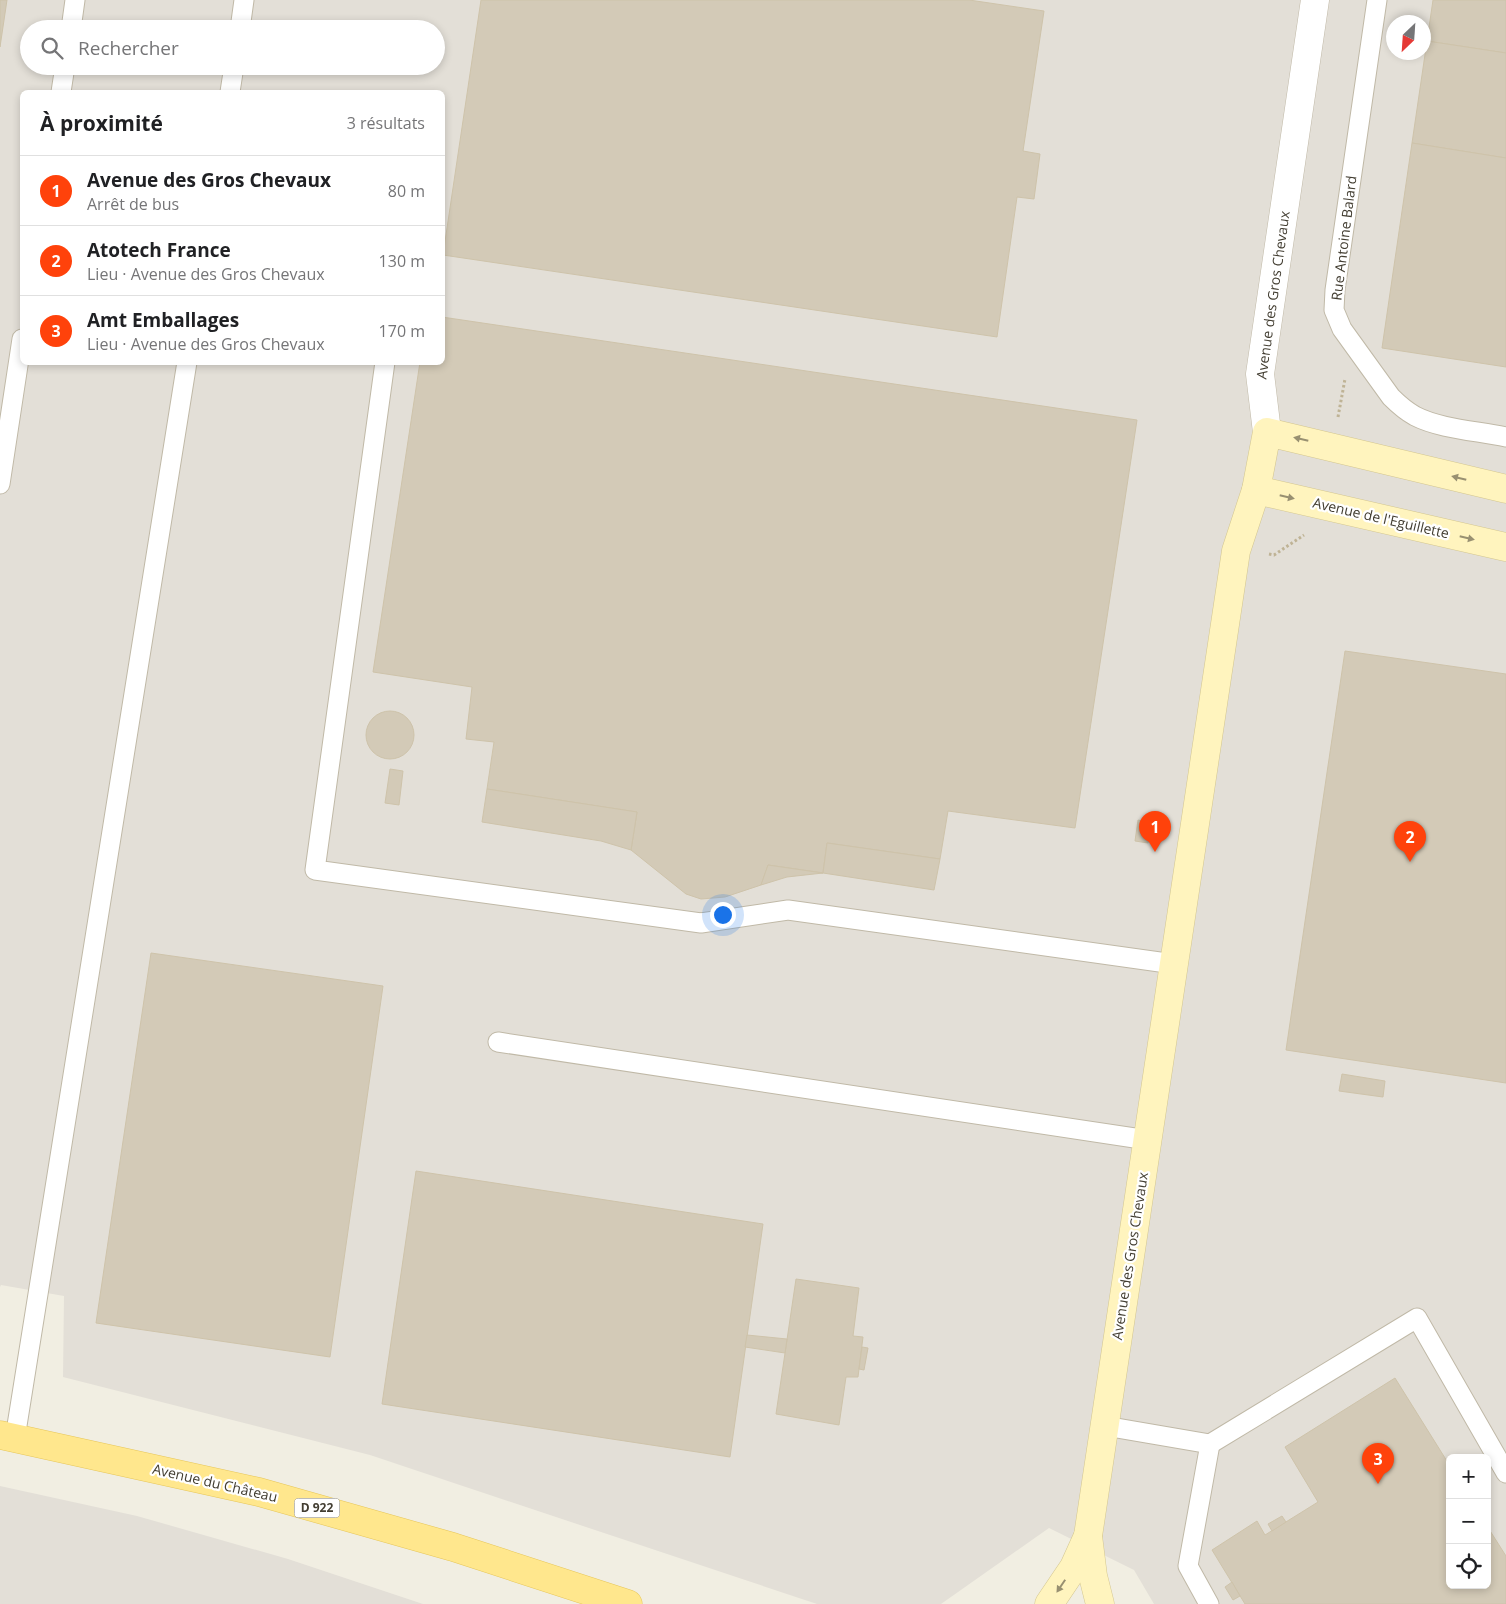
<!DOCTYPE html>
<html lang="fr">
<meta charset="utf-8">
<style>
:root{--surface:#fff;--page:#f6f6f6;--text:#202124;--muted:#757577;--line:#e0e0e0;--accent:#ff420b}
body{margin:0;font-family:"Open Sans",sans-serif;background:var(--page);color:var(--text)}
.controls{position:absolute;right:15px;bottom:15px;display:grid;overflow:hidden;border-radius:8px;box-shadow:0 2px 8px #0003}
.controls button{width:45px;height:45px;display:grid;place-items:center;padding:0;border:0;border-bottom:1px solid var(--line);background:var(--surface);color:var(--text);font:25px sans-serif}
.compass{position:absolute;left:1386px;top:15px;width:45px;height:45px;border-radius:50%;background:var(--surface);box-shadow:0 2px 8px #0003;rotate:205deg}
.you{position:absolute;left:722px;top:914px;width:18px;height:18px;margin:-12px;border:4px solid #fff;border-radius:50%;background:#1a73e8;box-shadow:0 0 0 8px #1a73e833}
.badge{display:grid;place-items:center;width:32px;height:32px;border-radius:50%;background:var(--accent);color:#fff;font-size:16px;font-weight:700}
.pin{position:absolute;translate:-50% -41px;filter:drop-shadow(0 1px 2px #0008)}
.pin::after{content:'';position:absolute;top:26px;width:18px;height:15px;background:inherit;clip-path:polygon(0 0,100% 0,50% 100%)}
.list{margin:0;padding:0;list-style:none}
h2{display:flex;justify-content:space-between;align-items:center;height:65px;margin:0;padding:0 20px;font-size:21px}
h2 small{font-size:16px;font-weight:400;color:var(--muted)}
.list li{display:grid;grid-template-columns:32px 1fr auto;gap:15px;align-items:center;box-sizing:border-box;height:70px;padding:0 20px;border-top:1px solid var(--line)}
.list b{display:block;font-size:19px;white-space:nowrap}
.list p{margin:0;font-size:16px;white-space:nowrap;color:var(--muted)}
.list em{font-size:16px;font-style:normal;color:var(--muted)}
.icon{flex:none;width:28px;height:28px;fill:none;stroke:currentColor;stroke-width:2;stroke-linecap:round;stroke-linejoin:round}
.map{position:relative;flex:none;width:1506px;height:1604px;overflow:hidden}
.search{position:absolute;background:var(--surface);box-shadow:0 2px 8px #0003;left:20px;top:20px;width:425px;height:55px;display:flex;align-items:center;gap:12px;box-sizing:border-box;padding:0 18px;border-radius:28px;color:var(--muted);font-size:19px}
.panel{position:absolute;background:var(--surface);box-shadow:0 2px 8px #0003;left:20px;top:90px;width:425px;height:275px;border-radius:8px}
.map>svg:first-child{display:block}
.industrial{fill:#e3dfd7;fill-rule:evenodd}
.building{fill:#d3cab7;stroke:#cec3aa}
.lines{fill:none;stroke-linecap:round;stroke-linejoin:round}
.lane-casing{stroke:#c0b9a7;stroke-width:21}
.street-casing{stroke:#c0b9a7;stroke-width:29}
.secondary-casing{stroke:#d3c690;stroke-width:29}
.primary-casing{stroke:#e6c65b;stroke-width:29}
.path{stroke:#bfb395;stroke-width:3;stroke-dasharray:2.5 2.5;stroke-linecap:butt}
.lane{stroke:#fff;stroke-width:19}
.street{stroke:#fff;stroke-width:28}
.secondary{stroke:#fff4be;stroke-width:28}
.primary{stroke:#ffe78d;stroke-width:28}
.oneway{fill:#989071}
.labels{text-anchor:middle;stroke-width:4.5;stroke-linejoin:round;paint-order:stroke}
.shield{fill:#fff;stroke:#7b7870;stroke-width:1}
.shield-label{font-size:12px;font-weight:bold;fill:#433e32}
.street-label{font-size:14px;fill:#433e32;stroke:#fff}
</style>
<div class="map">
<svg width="1506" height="1604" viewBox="0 0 1506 1604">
<rect width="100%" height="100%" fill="#f1eee2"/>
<g class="industrial">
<path d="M0,0H1506V1604H1154L1134,1570L1049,1528L941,1604H817L370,1455L63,1377L64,1296L1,1285L0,1287ZM1394,22H1424V52H1394ZM29,29H436V66H29ZM22,92H442V362H22ZM1450,1458H1487V1585H1450Z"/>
<polygon points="0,1486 137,1516 288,1559 423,1604 0,1604"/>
</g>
<g class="building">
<polygon points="0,0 7,0 0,47"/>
<polygon points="481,0 969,0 1044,11 1023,151 1040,154 1034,199 1017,197 997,337 443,255"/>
<polygon points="1433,0 1506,0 1506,53 1427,41"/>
<polygon points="1427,41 1506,53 1506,158 1412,143"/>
<polygon points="1412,143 1506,158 1506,367 1382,348"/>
<polygon points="442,317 1137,420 1075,828 948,811 940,859 827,843 823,873 768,865 761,885 725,897 701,899 686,894 631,850 637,812 487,789 494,742 466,739 472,687 373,672 420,362 442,362"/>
<polygon points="1345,651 1506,674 1506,1083 1286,1050"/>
<circle cx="390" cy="735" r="24"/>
<polygon points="390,769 403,771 399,805 385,803"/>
<polygon points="487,789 637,812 631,850 601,841 482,822"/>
<polygon points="1138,820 1151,823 1148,843 1135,841"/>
<polygon points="827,843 940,859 934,890 823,873"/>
<polygon points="768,865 823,873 787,877 761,885"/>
<polygon points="151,953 383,986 330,1357 96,1323"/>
<polygon points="1342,1074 1385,1081 1383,1097 1339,1091"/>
<polygon points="416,1171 763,1224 730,1457 382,1404"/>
<polygon points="796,1279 859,1288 853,1336 863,1337 858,1377 846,1377 839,1425 776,1414"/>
<polygon points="747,1335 787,1339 785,1353 745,1347"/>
<polygon points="862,1347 868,1348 864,1370 859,1369"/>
<polygon points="1395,1378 1450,1466 1450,1585 1487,1585 1487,1526 1506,1556 1506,1604 1245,1604 1212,1550 1257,1521 1265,1535 1318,1502 1285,1447"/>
<polygon points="1282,1516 1286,1522 1272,1531 1268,1524"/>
<polygon points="1232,1582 1240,1596 1233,1600 1225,1587"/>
</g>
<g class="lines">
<defs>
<g id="lane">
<path d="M1377,0L1335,290L1334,310L1342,329L1391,397C1398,404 1406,411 1415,416C1440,429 1479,431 1506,437"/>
<polyline points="71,29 75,0"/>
<polyline points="240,29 244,0"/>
<polyline points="61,92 65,66"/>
<polyline points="230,92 234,66"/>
<polyline points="385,362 315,870 701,923 788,910 1174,964"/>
<polyline points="0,484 22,339"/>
<polyline points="498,1042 1148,1140"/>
<polyline points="1105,1426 1210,1444 1188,1566 1209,1604"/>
<polyline points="15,1438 187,362"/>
<polyline points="1210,1444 1417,1318 1506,1473"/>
</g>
<polyline id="street" points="1267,432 1260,374 1315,0"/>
<g id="secondary">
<polyline points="1256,490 1506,547"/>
<polyline points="1049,1604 1074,1567 1088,1536"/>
<polyline points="1100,1604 1093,1576 1088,1536 1236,551 1256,490 1267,432 1506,489"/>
</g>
<polyline id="primary" points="0,1435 259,1492 453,1547 628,1604"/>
</defs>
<use href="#lane" class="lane-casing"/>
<use href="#street" class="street-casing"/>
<use href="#secondary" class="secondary-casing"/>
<use href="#primary" class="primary-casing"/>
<g class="path">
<polyline points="1338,417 1345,379"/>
<polyline points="1269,554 1274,555 1304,535"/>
</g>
<use href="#lane" class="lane"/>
<use href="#street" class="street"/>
<use href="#secondary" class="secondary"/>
<use href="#primary" class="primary"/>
</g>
<defs><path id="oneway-solid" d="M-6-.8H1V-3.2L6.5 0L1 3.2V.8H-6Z" transform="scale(1.25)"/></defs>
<g class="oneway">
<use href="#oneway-solid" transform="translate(1301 439) rotate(-167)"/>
<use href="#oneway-solid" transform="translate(1459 478) rotate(-166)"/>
<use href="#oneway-solid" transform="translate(1287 497) rotate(13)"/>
<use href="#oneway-solid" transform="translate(1467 538) rotate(13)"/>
<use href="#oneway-solid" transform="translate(1061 1586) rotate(124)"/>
</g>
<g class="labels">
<rect class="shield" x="294.5" y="1498.5" width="45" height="19" rx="4"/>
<g class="shield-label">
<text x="317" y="1512">D 922</text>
</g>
<g class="street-label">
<text transform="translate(1344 238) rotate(-83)" y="5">Rue Antoine Balard</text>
<text transform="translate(1273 295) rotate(-82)" y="5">Avenue des Gros Chevaux</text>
<text transform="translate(1381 518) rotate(13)" y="5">Avenue de l'Eguillette</text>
<text transform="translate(1130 1256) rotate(-81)" y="5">Avenue des Gros Chevaux</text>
<text transform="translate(215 1483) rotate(13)" y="5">Avenue du Château</text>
</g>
</g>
</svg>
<div class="controls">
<button>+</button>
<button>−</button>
<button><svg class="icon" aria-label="locate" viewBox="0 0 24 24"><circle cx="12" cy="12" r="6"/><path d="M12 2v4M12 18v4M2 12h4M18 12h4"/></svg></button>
</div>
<svg class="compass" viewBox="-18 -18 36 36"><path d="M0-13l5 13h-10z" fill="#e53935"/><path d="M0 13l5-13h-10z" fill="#757577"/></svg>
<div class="you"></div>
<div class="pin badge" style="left:1155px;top:852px">1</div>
<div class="pin badge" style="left:1410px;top:862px">2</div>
<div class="pin badge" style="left:1378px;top:1484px">3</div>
<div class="search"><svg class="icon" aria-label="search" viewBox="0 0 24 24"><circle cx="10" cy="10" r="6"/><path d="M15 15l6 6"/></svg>Rechercher</div>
<section class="panel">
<h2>À proximité<small>3 résultats</small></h2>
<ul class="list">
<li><span class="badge">1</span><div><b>Avenue des Gros Chevaux</b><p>Arrêt de bus</p></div><em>80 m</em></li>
<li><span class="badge">2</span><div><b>Atotech France</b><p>Lieu · Avenue des Gros Chevaux</p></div><em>130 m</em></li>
<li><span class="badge">3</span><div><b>Amt Emballages</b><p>Lieu · Avenue des Gros Chevaux</p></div><em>170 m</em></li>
</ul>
</section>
</div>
